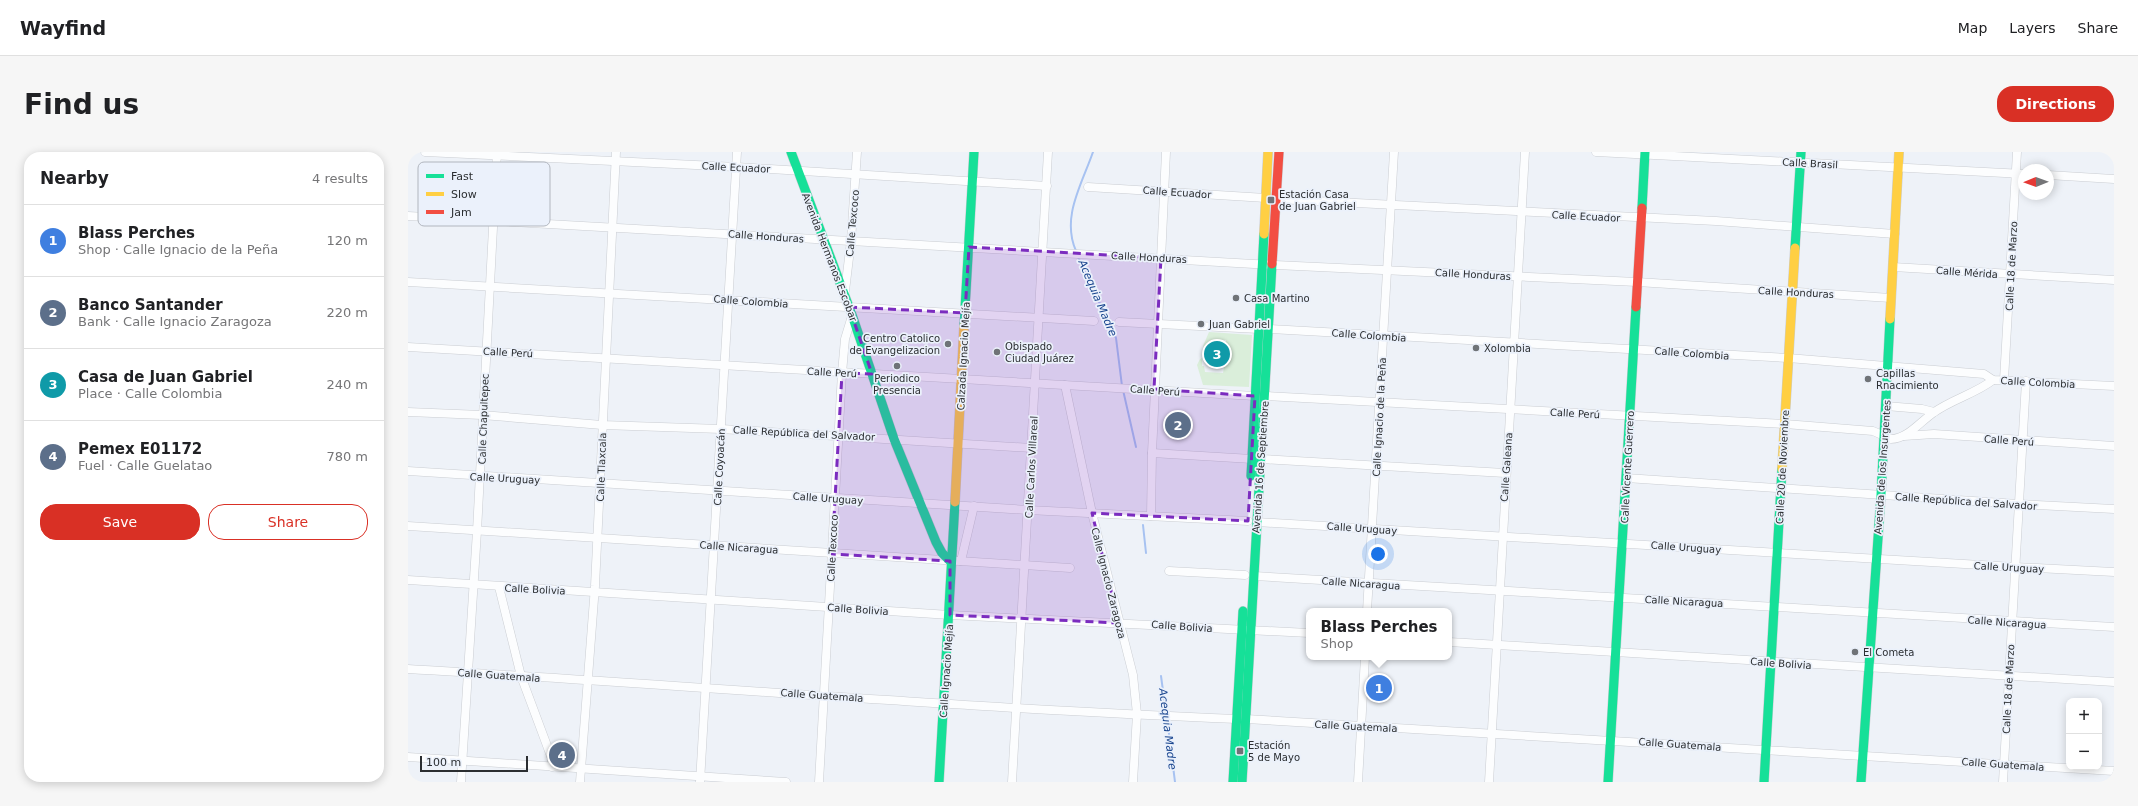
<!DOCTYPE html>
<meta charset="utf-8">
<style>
:root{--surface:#fff;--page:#f6f6f6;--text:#202124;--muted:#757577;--line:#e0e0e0;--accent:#d93025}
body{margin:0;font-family:"DejaVu Sans",sans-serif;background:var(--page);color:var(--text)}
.controls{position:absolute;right:12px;bottom:12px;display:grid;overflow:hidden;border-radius:8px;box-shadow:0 2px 10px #0003}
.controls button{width:36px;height:36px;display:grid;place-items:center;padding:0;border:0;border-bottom:1px solid var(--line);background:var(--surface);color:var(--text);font:20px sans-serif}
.compass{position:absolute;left:1610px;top:12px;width:36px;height:36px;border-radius:50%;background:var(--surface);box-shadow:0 2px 10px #0003;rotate:269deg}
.scale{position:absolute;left:12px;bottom:10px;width:108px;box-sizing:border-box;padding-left:4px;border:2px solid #2b2e31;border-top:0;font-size:11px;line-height:14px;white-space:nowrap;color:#2b2e31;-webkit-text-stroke:3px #ebf1fb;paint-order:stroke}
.you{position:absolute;left:970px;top:402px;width:14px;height:14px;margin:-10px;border:3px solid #fff;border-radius:50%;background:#1a73e8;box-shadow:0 0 0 6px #1a73e833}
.badge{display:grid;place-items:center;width:26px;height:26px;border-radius:50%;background:var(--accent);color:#fff;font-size:13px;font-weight:700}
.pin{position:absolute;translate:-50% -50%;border:2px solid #fff;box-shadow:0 1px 4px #0006}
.popup{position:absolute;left:898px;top:456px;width:146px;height:52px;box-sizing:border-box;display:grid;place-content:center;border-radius:8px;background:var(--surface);filter:drop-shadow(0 1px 3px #0005);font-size:13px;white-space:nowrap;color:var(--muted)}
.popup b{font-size:15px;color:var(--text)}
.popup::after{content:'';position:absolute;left:50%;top:100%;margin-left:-8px;border:8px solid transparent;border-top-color:var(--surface)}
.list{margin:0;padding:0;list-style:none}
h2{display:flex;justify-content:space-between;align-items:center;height:52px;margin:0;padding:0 16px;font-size:17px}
h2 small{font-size:13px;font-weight:400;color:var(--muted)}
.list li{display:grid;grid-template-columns:26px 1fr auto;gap:12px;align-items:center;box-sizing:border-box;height:72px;padding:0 16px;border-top:1px solid var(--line)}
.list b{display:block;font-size:15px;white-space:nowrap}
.list p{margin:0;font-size:13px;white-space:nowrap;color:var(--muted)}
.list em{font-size:13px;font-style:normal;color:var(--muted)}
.actions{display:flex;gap:8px;padding:12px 16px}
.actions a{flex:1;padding:9px 0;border:1px solid var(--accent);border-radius:16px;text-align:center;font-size:14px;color:var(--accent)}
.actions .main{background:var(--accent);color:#fff}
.map{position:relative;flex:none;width:1706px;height:630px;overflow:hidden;border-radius:16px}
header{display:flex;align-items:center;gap:24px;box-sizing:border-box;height:56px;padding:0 20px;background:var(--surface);border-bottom:1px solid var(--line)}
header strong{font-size:19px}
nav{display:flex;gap:22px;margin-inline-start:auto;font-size:14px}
.intro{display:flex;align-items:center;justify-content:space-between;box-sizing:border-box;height:96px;padding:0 24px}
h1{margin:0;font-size:28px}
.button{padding:10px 18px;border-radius:16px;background:var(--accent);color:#fff;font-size:14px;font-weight:700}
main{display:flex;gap:24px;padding:0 24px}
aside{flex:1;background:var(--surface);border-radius:16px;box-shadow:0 2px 10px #0003}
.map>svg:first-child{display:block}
.green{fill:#daeeda}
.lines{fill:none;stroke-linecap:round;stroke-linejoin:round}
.stream{stroke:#a7c2f1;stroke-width:2}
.street-casing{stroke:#cacdd2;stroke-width:9}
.fast-casing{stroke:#cacdd2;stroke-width:10}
.slow-casing{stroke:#cacdd2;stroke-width:10}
.jam-casing{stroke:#cacdd2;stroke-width:10}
.street{stroke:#fcfdfe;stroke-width:8}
.fast{stroke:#16e098;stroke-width:9}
.slow{stroke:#ffcf43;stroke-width:9}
.jam{stroke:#f24e42;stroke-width:9}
.marked{fill:#7b2cbf;fill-opacity:0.2;stroke:#7b2cbf;stroke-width:3;stroke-dasharray:8 5;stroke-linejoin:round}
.poi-dot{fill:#6f7377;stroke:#ebf1fb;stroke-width:1.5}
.labels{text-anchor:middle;stroke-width:3.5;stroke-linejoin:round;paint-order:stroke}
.street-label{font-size:10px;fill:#2b2e31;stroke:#ebf1fb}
.poi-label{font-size:10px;fill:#2b2e31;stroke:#ebf1fb;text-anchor:start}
.water-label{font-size:11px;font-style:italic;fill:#1a468f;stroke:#ebf1fb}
.key{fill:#ebf1fb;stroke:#b1b6be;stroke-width:1}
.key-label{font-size:11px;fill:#2b2e31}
</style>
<header>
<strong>Wayfind</strong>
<nav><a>Map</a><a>Layers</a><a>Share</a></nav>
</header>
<div class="intro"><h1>Find us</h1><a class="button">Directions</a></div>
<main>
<aside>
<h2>Nearby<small>4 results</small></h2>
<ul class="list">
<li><span class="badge" style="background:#3f7fe0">1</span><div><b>Blass Perches</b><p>Shop · Calle Ignacio de la Peña</p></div><em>120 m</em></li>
<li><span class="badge" style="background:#5c6f8a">2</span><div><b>Banco Santander</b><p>Bank · Calle Ignacio Zaragoza</p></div><em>220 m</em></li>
<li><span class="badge" style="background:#0f9aa8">3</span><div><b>Casa de Juan Gabriel</b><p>Place · Calle Colombia</p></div><em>240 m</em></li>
<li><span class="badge" style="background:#5c6f8a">4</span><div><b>Pemex E01172</b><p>Fuel · Calle Guelatao</p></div><em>780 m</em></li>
</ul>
<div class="actions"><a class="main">Save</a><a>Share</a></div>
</aside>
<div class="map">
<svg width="1706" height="630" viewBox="0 0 1706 630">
<rect width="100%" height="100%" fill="#eef2f8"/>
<polygon class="green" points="801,180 844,183 841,235 795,233 789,213 792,207 794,206 794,214 796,214 797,220 815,221 817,209 823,207 821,195 818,194 818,188 812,188 812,194 799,194 799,199 795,194"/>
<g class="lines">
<g class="stream">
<path d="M668,99C653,65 674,32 685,0"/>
<polyline points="670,105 708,186 714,234"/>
<polyline points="715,238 728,295"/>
<polyline points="735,373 738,401"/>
<polyline points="753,524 758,561"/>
<polyline points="759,566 767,630"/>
</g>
<defs>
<g id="street">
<polyline points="17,0 329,15 639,34"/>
<polyline points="1188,0 1616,22"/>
<polyline points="1640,23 1706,27"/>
<polyline points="680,35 858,46"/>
<polyline points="868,47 1308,69 1487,82"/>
<polyline points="0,64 846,112 1229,130 1483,146"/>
<polyline points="1485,115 1706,128"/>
<polyline points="0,130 686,169"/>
<polyline points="437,139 443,89 449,0"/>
<polyline points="711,170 851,177"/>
<polyline points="861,177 1380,206 1576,222 1585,228 1706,234"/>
<polyline points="0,195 847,244"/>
<polyline points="1596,228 1609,0"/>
<polyline points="657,233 684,361 725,523 729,562 725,630"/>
<path d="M857,244L1377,272L1465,279L1483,287C1499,287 1512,270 1525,261C1544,247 1567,242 1585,228"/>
<polyline points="1478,254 1514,257 1526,260"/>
<polyline points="0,260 74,263 194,273 313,277 624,296"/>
<polyline points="1496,284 1526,282 1706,294"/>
<polyline points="744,301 844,307"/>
<polyline points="853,307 1097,321"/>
<polyline points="0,319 620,358 840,369"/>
<polyline points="1218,326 1610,352 1706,357"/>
<polyline points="743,364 744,301 758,0"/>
<polyline points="849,370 1607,415 1706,420"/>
<polyline points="0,374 662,416"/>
<polyline points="553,409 566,354"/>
<polyline points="761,419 837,423"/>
<polyline points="846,424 1706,475"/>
<polyline points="0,428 542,463 901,481"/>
<polyline points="91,435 113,524 144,607 144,615"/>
<polyline points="959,459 986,0"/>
<polyline points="1041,490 1706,530"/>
<path d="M0,517C276,533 552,556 829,567"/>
<polyline points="838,567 1706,619"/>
<polyline points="0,605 378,630"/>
<polyline points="53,630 69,379 89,0"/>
<polyline points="172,630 187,434 208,0"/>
<polyline points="292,630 329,0"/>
<polyline points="411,630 434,221 437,187 444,164"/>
<polyline points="604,630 640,0"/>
<polyline points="950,630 957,505"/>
<polyline points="1081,630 1117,0"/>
<polyline points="1595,630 1618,229"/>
</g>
<g id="fast">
<polyline points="383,0 444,163 486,287 528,390 534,401 542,409"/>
<polyline points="1234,56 1237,0"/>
<polyline points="1387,96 1393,0"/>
<polyline points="556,174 566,0"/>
<polyline points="843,324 856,82"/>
<polyline points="531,630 547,350"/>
<polyline points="825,630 835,459"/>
<polyline points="834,630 864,112"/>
<polyline points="1200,630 1228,155"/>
<polyline points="1356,630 1374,317"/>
<polyline points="1453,630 1473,343 1482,167"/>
</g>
<g id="slow">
<polyline points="856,82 860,0"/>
<polyline points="1482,167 1491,0"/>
<polyline points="1374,317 1387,96"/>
<polyline points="547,350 556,174"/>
</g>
<g id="jam">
<polyline points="864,112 871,0"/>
<polyline points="1228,155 1234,56"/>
</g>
</defs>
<use href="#street" class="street-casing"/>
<use href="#fast" class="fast-casing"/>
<use href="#slow" class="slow-casing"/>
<use href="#jam" class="jam-casing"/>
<use href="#street" class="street"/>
<use href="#fast" class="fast"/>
<use href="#slow" class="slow"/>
<use href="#jam" class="jam"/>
</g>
<path class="marked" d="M561,95L753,106L746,237L847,244L840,369L684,361L711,471L542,463V409L424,402L434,221L464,222L441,155L557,161Z"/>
<g class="poi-dot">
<rect x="859" y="44" width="8" height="8" rx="2"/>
<circle cx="828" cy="146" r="4"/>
<circle cx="793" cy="172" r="4"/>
<circle cx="540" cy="192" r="4"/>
<circle cx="1068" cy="196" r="4"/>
<circle cx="589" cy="200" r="4"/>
<circle cx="489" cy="214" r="4"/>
<circle cx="1460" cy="227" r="4"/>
<circle cx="1447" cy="500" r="4"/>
<rect x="828" y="595" width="8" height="8" rx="2"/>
</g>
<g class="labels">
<g class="street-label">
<text transform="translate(1402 11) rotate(3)" y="4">Calle Brasil</text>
<text transform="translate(328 15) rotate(3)" y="4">Calle Ecuador</text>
<text transform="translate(769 40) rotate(4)" y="4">Calle Ecuador</text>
<text transform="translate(1178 64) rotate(3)" y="4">Calle Ecuador</text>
<text transform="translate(444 71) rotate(-85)" y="4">Calle Texcoco</text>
<text transform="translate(358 84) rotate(4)" y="4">Calle Honduras</text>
<text transform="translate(422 105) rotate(69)" y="4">Avenida Hermanos Escobar</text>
<text transform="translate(741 105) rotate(3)" y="4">Calle Honduras</text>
<text transform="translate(1603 114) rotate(-87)" y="4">Calle 18 de Marzo</text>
<text transform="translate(1559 120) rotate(4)" y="4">Calle Mérida</text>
<text transform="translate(1065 122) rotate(3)" y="4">Calle Honduras</text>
<text transform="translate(1388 140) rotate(3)" y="4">Calle Honduras</text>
<text transform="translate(343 149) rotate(4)" y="4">Calle Colombia</text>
<text transform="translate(961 183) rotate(4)" y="4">Calle Colombia</text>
<text transform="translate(100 200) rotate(3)" y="4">Calle Perú</text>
<text transform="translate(1284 201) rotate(4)" y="4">Calle Colombia</text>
<text transform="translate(555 204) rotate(-87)" y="4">Calzada Ignacio Mejía</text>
<text transform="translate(424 220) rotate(3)" y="4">Calle Perú</text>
<text transform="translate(1630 230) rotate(3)" y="4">Calle Colombia</text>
<text transform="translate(747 238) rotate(4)" y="4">Calle Perú</text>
<text transform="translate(1167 261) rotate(3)" y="4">Calle Perú</text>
<text transform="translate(971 265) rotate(-87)" y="4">Calle Ignacio de la Peña</text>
<text transform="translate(75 267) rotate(-88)" y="4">Calle Chapultepec</text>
<text transform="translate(396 281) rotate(3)" y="4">Calle República del Salvador</text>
<text transform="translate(1601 288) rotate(4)" y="4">Calle Perú</text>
<text transform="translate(193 315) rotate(-88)" y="4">Calle Tlaxcala</text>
<text transform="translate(311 315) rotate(-87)" y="4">Calle Coyoacán</text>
<text transform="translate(623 315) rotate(-87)" y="4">Calle Carlos Villareal</text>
<text transform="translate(852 315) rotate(-86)" y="4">Avenida 16 de Septiembre</text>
<text transform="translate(1098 315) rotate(-86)" y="4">Calle Galeana</text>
<text transform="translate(1219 315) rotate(-87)" y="4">Calle Vicente Guerrero</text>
<text transform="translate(1374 315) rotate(-87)" y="4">Calle 20 de Noviembre</text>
<text transform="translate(1474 315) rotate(-86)" y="4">Avenida de los Insurgentes</text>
<text transform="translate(97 326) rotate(3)" y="4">Calle Uruguay</text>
<text transform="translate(420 346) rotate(4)" y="4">Calle Uruguay</text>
<text transform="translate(1558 349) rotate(4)" y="4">Calle República del Salvador</text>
<text transform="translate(954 376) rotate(4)" y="4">Calle Uruguay</text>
<text transform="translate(331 395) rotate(4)" y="4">Calle Nicaragua</text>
<text transform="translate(1278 395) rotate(4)" y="4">Calle Uruguay</text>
<text transform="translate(424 396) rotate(-87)" y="4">Calle Texcoco</text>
<text transform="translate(1601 415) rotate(3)" y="4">Calle Uruguay</text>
<text transform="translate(701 431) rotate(76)" y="4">Calle Ignacio Zaragoza</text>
<text transform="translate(953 431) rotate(4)" y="4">Calle Nicaragua</text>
<text transform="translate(127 437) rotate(3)" y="4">Calle Bolivia</text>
<text transform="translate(1276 449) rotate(3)" y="4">Calle Nicaragua</text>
<text transform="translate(450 457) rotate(4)" y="4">Calle Bolivia</text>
<text transform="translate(1599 470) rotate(4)" y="4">Calle Nicaragua</text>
<text transform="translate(774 474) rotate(4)" y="4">Calle Bolivia</text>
<text transform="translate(1373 511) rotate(4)" y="4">Calle Bolivia</text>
<text transform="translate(538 519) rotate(-86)" y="4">Calle Ignacio Mejía</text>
<text transform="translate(91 523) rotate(4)" y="4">Calle Guatemala</text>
<text transform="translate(1600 537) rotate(-87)" y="4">Calle 18 de Marzo</text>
<text transform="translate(414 543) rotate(4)" y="4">Calle Guatemala</text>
<text transform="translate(948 574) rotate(3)" y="4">Calle Guatemala</text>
<text transform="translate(1272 592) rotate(4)" y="4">Calle Guatemala</text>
<text transform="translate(1595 612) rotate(4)" y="4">Calle Guatemala</text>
</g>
<g class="poi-label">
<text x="871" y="46">Estación Casa<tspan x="871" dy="12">de Juan Gabriel</tspan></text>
<text x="836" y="150">Casa Martino</text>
<text x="801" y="176">Juan Gabriel</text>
<text x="532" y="190" text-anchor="end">Centro Catolico<tspan x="532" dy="12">de Evangelizacion</tspan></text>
<text x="597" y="198">Obispado<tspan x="597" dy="12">Ciudad Juárez</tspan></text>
<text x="1076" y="200">Xolombia</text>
<text x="1468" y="225">Capillas<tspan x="1468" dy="12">Rnacimiento</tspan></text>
<text x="489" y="230" text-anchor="middle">Periodico<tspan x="489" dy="12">Presencia</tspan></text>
<text x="1455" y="504">El Cometa</text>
<text x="840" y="597">Estación<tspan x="840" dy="12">5 de Mayo</tspan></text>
</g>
<g class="water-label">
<text transform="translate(690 146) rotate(67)" y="4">Acequia Madre</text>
<text transform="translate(760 577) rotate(83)" y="4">Acequia Madre</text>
</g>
</g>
<rect x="10" y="10" width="132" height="64" rx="6" class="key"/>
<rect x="18" y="22" width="18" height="4" fill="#16e098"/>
<rect x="18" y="40" width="18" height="4" fill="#ffcf43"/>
<rect x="18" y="58" width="18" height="4" fill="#f24e42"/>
<g class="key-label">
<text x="43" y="28">Fast</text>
<text x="43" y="46">Slow</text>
<text x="43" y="64">Jam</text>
</g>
</svg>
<div class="controls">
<button>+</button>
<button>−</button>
</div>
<svg class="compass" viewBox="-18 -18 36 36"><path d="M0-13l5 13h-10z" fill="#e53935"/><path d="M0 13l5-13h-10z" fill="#757577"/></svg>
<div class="scale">100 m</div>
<div class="you"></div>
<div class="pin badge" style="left:971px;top:536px;background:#3f7fe0">1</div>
<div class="popup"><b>Blass Perches</b>Shop</div>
<div class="pin badge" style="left:770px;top:273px;background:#5c6f8a">2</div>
<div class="pin badge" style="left:809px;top:202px;background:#0f9aa8">3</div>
<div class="pin badge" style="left:154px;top:603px;background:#5c6f8a">4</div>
</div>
</main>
